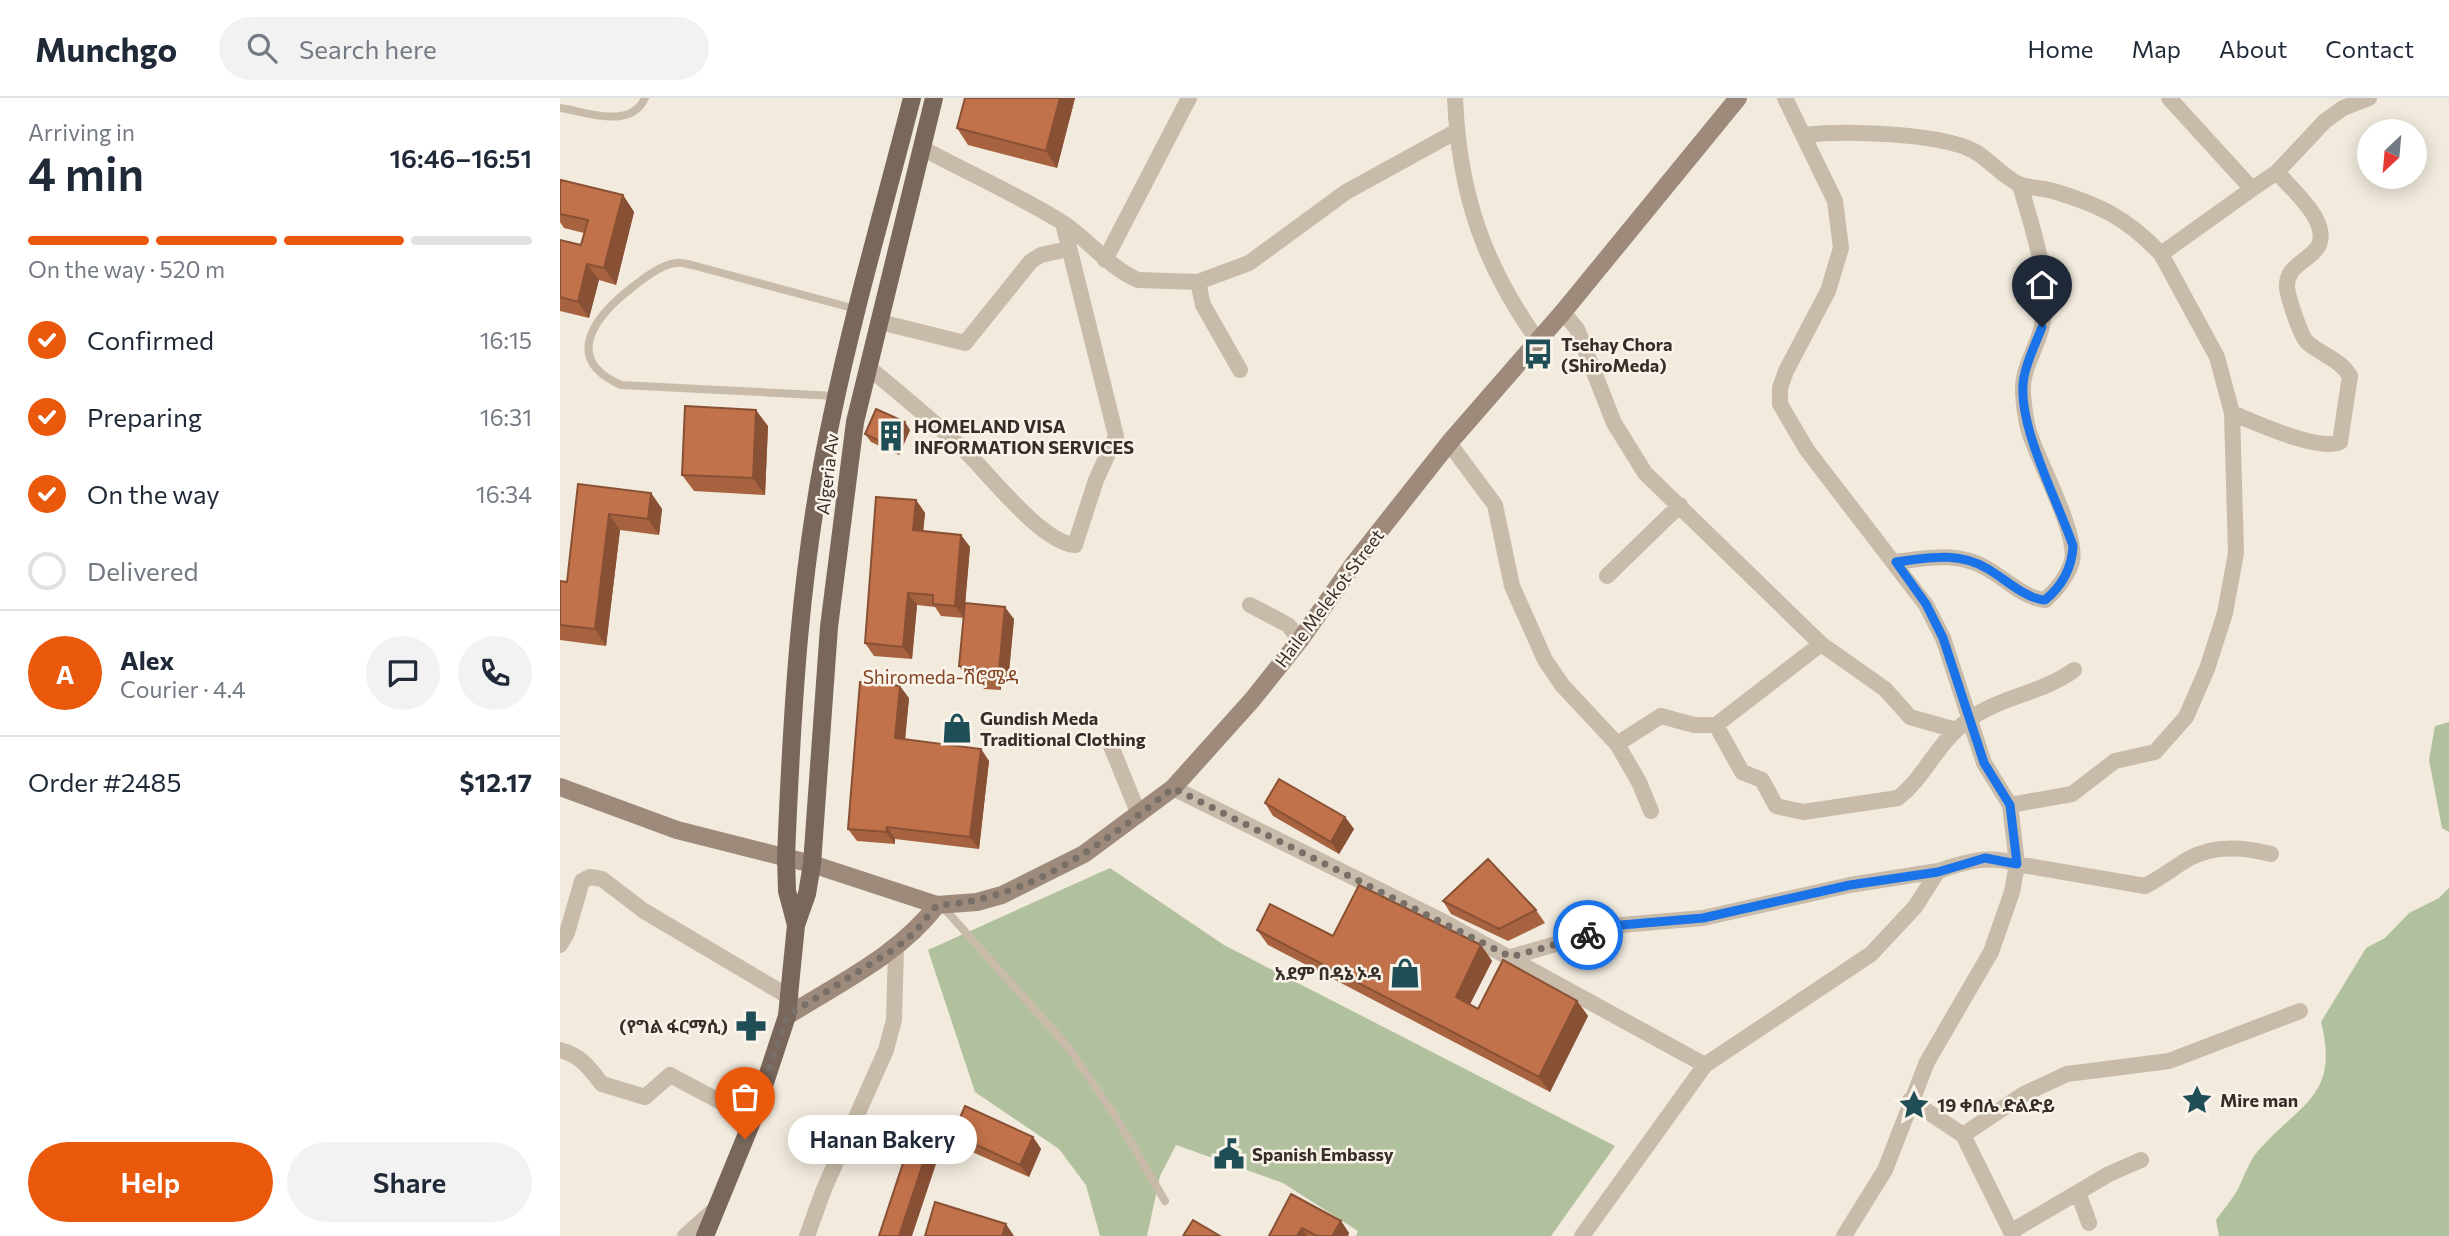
<!DOCTYPE html>
<html lang="en">
<head>
<meta charset="utf-8">
<style>
	body { margin:0; font-family:Commissioner,"Noto Sans Ethiopic",sans-serif; background:#f2f2f3; color:#1f2937; height:100vh; display:flex; flex-direction:column; font-size:26px; white-space:nowrap }
	* { box-sizing:border-box; margin:0 }
	p { font-size:23px; color:#747a83 }
	.icon { flex:none; width:38px; height:38px; fill:none; stroke:currentColor; stroke-width:2; stroke-linecap:round; stroke-linejoin:round }
	.map { position:relative; flex:1; overflow:hidden }
	.panel { display:flex; flex-direction:column; background:#fff; width:560px }
	.panel>* { flex:none }
	.needle { width:46px; rotate:206deg }
	.fabs { position:absolute; left:1797px; top:21px; display:grid; gap:14px }
	.fabs a { display:grid; place-items:center; width:70px; height:70px; border-radius:50%; background:#fff; box-shadow:0 4px 18px #0003; font-size:35px }
	.pin { position:absolute; display:grid; place-items:center; width:60px; height:60px; color:#fff; margin:-72px -30px; border-radius:50% 50% 50% 0; rotate:-45deg; box-shadow:0 0 7px #0007 }
	.pin .icon { rotate:45deg }
	.courier { position:absolute; display:grid; place-items:center; width:70px; height:70px; margin:-35px; border:5px solid #1a73e8; border-radius:50%; background:#fff; color:#222; box-shadow:0 2px 9px #0007 }
	.bubble { position:absolute; height:49px; border-radius:24px; background:#fff; box-shadow:0 4px 18px #0003; font-size:23px; font-weight:600; line-height:49px; text-align:center }
	.overview em { font-style:normal; font-weight:600 }
	.overview div { display:flex; flex-direction:column-reverse }
	.overview { display:flex; align-items:center; justify-content:space-between; height:119px; padding:0 28px }
	h1 { font-size:46px; font-weight:600; line-height:52px }
	.bar { display:grid; grid-template-columns:repeat(4,1fr); gap:10px 7px; align-content:center; height:84px; padding:0 28px }
	.bar i { height:9px; border-radius:5px; background:#e0e1e3 }
	.bar .current { background:#ea580c }
	.bar p { grid-column:span 4 }
	.line { display:flex; align-items:center; gap:18px; padding:0 28px; border-top:2px solid #e0e1e3 }
	.line div { flex:1 }
	.round { display:grid; place-items:center; flex:none; width:74px; height:74px; border-radius:37px; background:#f2f2f3 }
	ol { padding:0 28px; list-style:none }
	li { display:flex; align-items:center; gap:21px; height:77px }
	li p { margin-inline-start:auto }
	li .icon { padding:7px; border-radius:50%; background:#ea580c; color:#fff; stroke-width:4 }
	li:last-child { color:#747a83 }
	li i { width:38px; height:38px; border:4px solid #e0e1e3; border-radius:50% }
	.primary-button { display:flex; gap:14px; margin-top:auto; padding:14px 28px }
	.primary-button a { flex:1; height:80px; border-radius:42px; background:#ea580c; color:#fff; font-size:28px; font-weight:600; line-height:80px; text-align:center }
	.primary-button a+a { background:#f2f2f3; color:#1f2937 }
	header { display:flex; align-items:center; gap:42px; box-sizing:border-box; height:98px; padding:0 35px; background:#fff; border-bottom:2px solid #e0e1e3 }
	header strong { font-size:33px }
	nav { display:flex; gap:38px; margin-inline-start:auto; font-size:24px }
	.search { width:490px; height:63px; background:#f2f2f3; display:flex; align-items:center; gap:18px; box-sizing:border-box; padding:0 24px; border-radius:38px; color:#747a83; font-size:26px }
	main { display:flex; flex:1; min-height:0 }
	.map>svg:first-child { display:block }
</style>
</head>
<body>
<header>
<strong>Munchgo</strong>
<div class="search"><svg class="icon" aria-label="search" viewBox="0 0 24 24"><circle cx="10" cy="10" r="6"/><path d="M15 15l6 6"/></svg>Search here</div>
<nav><a>Home</a><a>Map</a><a>About</a><a>Contact</a></nav>
</header>
<main>
<section class="panel">
<div class="overview"><div><h1>4 min</h1><p>Arriving in</p></div><em>16:46–16:51</em></div>
<div class="bar"><i class="current"></i><i class="current"></i><i class="current"></i><i></i><p>On the way · 520 m</p></div>
<ol>
<li><svg class="icon" aria-label="check" viewBox="0 0 24 24"><path d="M5 12l5 5 9-10"/></svg>Confirmed<p>16:15</p></li>
<li><svg class="icon" aria-label="check" viewBox="0 0 24 24"><path d="M5 12l5 5 9-10"/></svg>Preparing<p>16:31</p></li>
<li><svg class="icon" aria-label="check" viewBox="0 0 24 24"><path d="M5 12l5 5 9-10"/></svg>On the way<p>16:34</p></li>
<li><i></i>Delivered</li>
</ol>
<div class="line" style="height:126px"><b class="round" style="background:#ea580c;color:#fff">A</b><div><b>Alex</b><p>Courier · 4.4</p></div><a class="round"><svg class="icon" aria-label="chat" viewBox="0 0 24 24"><path d="M4 5h16v11H9l-5 4z"/></svg></a><a class="round"><svg class="icon" aria-label="phone" viewBox="0 0 24 24"><path d="M5 4h4l2 5-3 2q2 4 5 5l2-3 5 2v4C11 20 4 13 5 4z"/></svg></a></div>
<div class="line" style="height:91px"><div>Order #2485</div><b>$12.17</b></div>
<div class="primary-button"><a>Help</a><a>Share</a></div>
</section>
<div class="map">
<svg width="1889" height="1138" viewBox="0 0 1889 1138">
	<rect width="100%" height="100%" fill="#f1eadd"/>
	<!-- green -->
	<path fill="#b1c09d" d="M1889,624v110l-7,-4 -13,-68 6,-34z
		M550,770l114,77 391,201 -64,90h-195l2,-5 -75,-48 -107,-38 -16,31 -13,60h-47l-14,-51 -27,-36 -84,-57 -47,-142z
		M1889,790v348h-230l-3,-16c7,-10 16,-20 22,-31 6,-12 11,-28 20,-38 42,-48 82,-55 63,-129l45,-74 19,-10 24,-25 30,-15z"/>
	<g fill="none" stroke-linecap="round" stroke-linejoin="round">
		<!-- lane -->
		<path stroke="#c9bba9" stroke-width="8" d="M0,10c28,4 70,22 85,-10
			M276,298l-215,-11c-61,-27 -24,-71 13,-99 10,-8 29,-22 42,-23 5,-1 11,1 16,2l164,44
			M383,809l126,141 48,71 48,82"/>
		<!-- street -->
		<path stroke="#c9bba9" stroke-width="16" d="M895,0c4,95 28,166 83,243
			M1225,0l50,103 6,47 -13,43 -42,80 -6,17v16l27,46 119,155 17,33 41,125 26,42 7,59 -5,28 -21,60 -64,110 -42,108 -41,66
			M1609,0l83,91 25,-17 48,-51 18,-13 26,-10
			M1245,37c38,-5 135,-2 169,16 16,9 30,27 47,34 10,3 22,3 32,6 47,14 74,27 108,63l91,-65
			M362,50c46,25 94,46 138,73 28,17 46,45 78,59l60,2 51,-19 97,-71 111,-61
			M545,162l84,-162
			M638,184l5,23 37,65
			M1003,214l14,17 37,94 31,50 176,171 -105,81 26,47 20,8 14,26 27,6 95,-14c27,-21 38,-54 69,-77 33,-25 74,-27 107,-51
			M320,224l85,21 66,-82 10,-6 27,-6
			M309,270c33,27 66,54 97,84 25,24 75,90 109,93l21,-65 20,-44 -53,-213
			M1672,315c23,9 86,39 108,29l10,-66c-9,-16 -28,-21 -42,-33 -7,-5 -20,-46 -21,-55 -3,-33 51,-27 28,-71 -9,-16 -26,-31 -38,-45
			M889,345l46,62 17,81 33,74 17,25 55,59 44,-28 33,9h22
			M1336,464c32,-4 62,-11 92,7 17,10 38,30 57,31 12,-10 23,-25 27,-39 6,-26 -31,-95 -40,-121 -6,-14 -8,-33 -9,-47 -2,-24 14,-44 19,-67 10,-45 -10,-98 -22,-141
			M1047,478l73,-71
			M690,507l38,20 12,15
			M1261,546l64,45 25,28 46,13
			M1057,646l22,38 12,29
			M551,648l28,69
			M613,690l269,133 263,144
			M1450,707l62,-11 43,-33 40,-9 31,-35 21,-48 18,-56 11,-60 -4,-140 -15,-56 -56,-103
			M0,847l7,-12 15,-52 8,-4 12,2 42,32 147,87
			M951,859l110,-32 82,-7 147,-33 88,-14
			M0,952c22,6 29,18 42,34l43,13 25,-22 83,44
			M1350,1002l53,35 50,101
			M1403,1037l61,-41 43,-20 102,-13 131,-50
			M1518,1094l11,31
			M1452,1133l97,-57 32,-14
			M125,1138l28,-25
			M247,1138l17,-47 62,-139 8,-30 2,-72
			M1022,1138l123,-171 166,-111 44,-47 23,-36c28,-9 50,-17 79,-7l128,22c16,-8 28,-18 43,-27 26,-15 56,-12 83,-5"/>
		<!-- secondary -->
		<path stroke="#9d8a7a" stroke-width="18" d="M0,689l117,43 135,34 125,41 40,-3 25,-7 82,-41 89,-66 79,-88 48,-60 55,-78 94,-119 114,-131 175,-214
			M227,918c52,-33 112,-61 150,-111"/>
		<!-- primary -->
		<path stroke="#78675a" stroke-width="18" d="M236,827l-9,-34 -1,-34c6,-147 14,-296 46,-441 22,-107 53,-212 80,-318
			M145,1138l48,-117 34,-103 9,-91 11,-31 5,-30 17,-237 26,-205 79,-324"/>
	</g>
	<!-- wall -->
	<path fill="#a76240" d="M405,0h110l-18,70 -89,-23 -11,-17z
		M0,86l63,11 11,17 -18,73 -17,-5 -10,38 -29,-7v-71l21,5 3,-12 -20,-5 -4,-6z
		M208,328l-3,69 -71,-4 -12,-16z
		M350,332l-11,25 -28,-13 -6,-8z
		M18,386l73,9 11,16 -3,26 -39,-5 -14,116 -46,-6v-59l7,1z
		M356,402l9,13 -2,18 38,4 9,12 -5,56 49,16 -6,63h-7v8l-17,-1 -6,-10 -10,-1 -9,-12 5,-48 -23,-2 -6,-9 -18,-2 -5,54 -38,-3 -9,-13z
		M349,600l-4,41 76,10 8,12 -10,88 -84,-10v5l-38,-3 -9,-12z
		M705,705l80,14 9,12 -15,25 -66,-38z
		M883,803l93,9 9,13 -37,18 -57,-27z
		M697,832l76,6 148,9 11,16 -22,43 8,5 99,-8 11,15 -38,76 -282,-147z
		M393,1036l80,3 8,12 -12,28 -68,-30z
		M731,1096l50,27 8,12 -1,3h-79z"/>
	<!-- shaded-wall -->
	<path fill="#885034" d="M500,0h15l-18,70 -11,-17z
		M63,97l11,17 -18,73 -12,-17z
		M27,166l12,16 -10,38 -11,-16z
		M196,312l12,16 -3,69 -12,-17z
		M345,324l5,8 -11,25 -6,-8z
		M91,395l11,16 -3,26 -11,-16z
		M356,402l9,13 -3,30 -9,-13z
		M49,416l11,16 -14,116 -11,-17z
		M401,437l9,12 -6,71 -9,-12z
		M348,495l9,12 -5,54 -9,-12z
		M445,509l9,12 -6,63 -9,-12z
		M433,571l8,13v8l-9,-12z
		M340,588l9,12 -5,53 -9,-13z
		M421,651l8,12 -10,88 -9,-12z
		M785,719l9,12 -15,25 -8,-12z
		M327,729l8,12v5l-9,-12z
		M921,847l11,16 -26,51 -10,-15z
		M1017,903l11,15 -38,76 -11,-15z
		M473,1039l8,12 -12,28 -9,-12z
		M368,1050l9,13 -25,75h-13z
		M781,1123l8,12 -1,3h-16z
		M446,1126l8,12h-12z
		M742,1130l5,8h-10z"/>
	<!-- building -->
	<path fill="#c2724a" stroke="#885034" stroke-width="2" d="M405,0h95l-14,53 -89,-23z
		M1,82l62,15 -19,73 -17,-4 -9,38 -18,-5v-57l21,5 7,-25 -28,-6v-30z
		M125,308l71,4 -3,68 -71,-3z
		M316,311l29,13 -12,25 -28,-13z
		M18,386l73,9 -3,26 -39,-5 -14,115 -35,-4v-44l7,1z
		M316,399l40,3 -3,30 48,5 -6,71 -22,-2v-9l-25,-2 -5,54 -38,-4z
		M405,505l40,4 -6,63 -6,-1 -1,9 -16,-2 1,-8 -18,-2z
		M300,584l40,4 -5,52 86,11 -11,88 -83,-10 -1,5 -38,-3z
		M719,681l66,38 -14,25 -66,-39z
		M928,761l48,51 -37,19 -56,-28z
		M799,787l122,60 -25,52 22,12 25,-49 74,41 -38,76 -282,-147 13,-26 63,32z
		M405,1008l68,31 -13,28 -67,-31z
		M350,1044l18,6 -29,88h-20z
		M731,1096l50,27 -9,15h-15l-15,-8 -5,8h-28z
		M375,1104l71,22 -4,12h-77z
		M633,1122l27,16h-37z"/>
	<g fill="none" stroke-linecap="round" stroke-linejoin="round">
		<!-- done -->
		<path stroke="#787068" stroke-width="7" stroke-dasharray="0 12.6" d="M185,1041l42,-123 109,-68 18,-15 23,-28c91,-4 167,-62 236,-117l338,169 77,-22"/>
		<!-- route -->
		<path stroke="#1a73e8" stroke-width="9" d="M1028,837l33,-10 82,-7 147,-33 88,-13 47,-14 32,6 -7,-59 -26,-42 -41,-125 -17,-34 -30,-42c32,-4 62,-11 92,7 17,10 38,30 57,31 17,-14 27,-33 28,-54 -15,-45 -58,-124 -49,-169 3,-17 12,-34 18,-50"/>
	</g>
	<!-- icons -->
	<defs>
		<g id="bus-bare" transform="scale(2.415)"><path d="M-5-6H5V4H4V6H2V4H-2V6H-4V4H-5ZM-3.5-4V0h7V-4ZM-3.5 1.2v1.5H-2V1.2ZM2 1.2v1.5H3.5V1.2Z" fill="#1f4e57" stroke="#f9f3e9" stroke-width="2.5" paint-order="stroke"/></g>
		<g id="building-bare" transform="scale(2.415)"><path d="M-4-6H4V6H1V3H-1V6H-4ZM-2.5-4.3h1.7v1.8h-1.7ZM.8-4.3h1.7v1.8H.8ZM-2.5-1h1.7V.8h-1.7ZM.8-1h1.7V.8H.8Z" fill="#1f4e57" stroke="#f9f3e9" stroke-width="2.5" paint-order="stroke"/></g>
		<g id="shop-bare" transform="scale(2.415)"><path d="M-5-2.5h2.3a2.7 3.5 0 0 1 5.4 0H5L5.5 6h-11ZM-1.5-2.5h3a1.5 2.3 0 0 0-3 0Z" fill="#1f4e57" stroke="#f9f3e9" stroke-width="2.5" paint-order="stroke"/></g>
		<g id="pharmacy-bare" transform="scale(2.415)"><path d="M-2-6h4v4h4v4h-4v4h-4v-4h-4v-4h4Z" fill="#1f4e57" stroke="#f9f3e9" stroke-width="2.5" paint-order="stroke"/></g>
		<g id="sight-bare" transform="scale(2.415)"><path d="M0-6L1.8-2.2L6-1.7L2.9 1.2L3.7 5.4L0 3.3L-3.7 5.4L-2.9 1.2L-6-1.7L-1.8-2.2Z" fill="#1f4e57" stroke="#f9f3e9" stroke-width="2.5" paint-order="stroke"/></g>
		<g id="civic-bare" transform="scale(2.415)"><path d="M-.6-6.5H3V-4.5H.6V-3L4-1V1h2V6H-6V1h2V-1L-.6-3ZM-1.2 2.5V6h2.4V2.5Z" fill="#1f4e57" stroke="#f9f3e9" stroke-width="2.5" paint-order="stroke"/></g>
	</defs>
	<g fill-rule="evenodd">
		<use href="#bus-bare" x="978" y="256"/>
		<use href="#building-bare" x="331" y="338"/>
		<use href="#shop-bare" x="397" y="630"/>
		<use href="#shop-bare" x="845" y="875"/>
		<use href="#pharmacy-bare" x="191" y="928"/>
		<use href="#sight-bare" x="1637" y="1002"/>
		<use href="#sight-bare" x="1354" y="1007"/>
		<use href="#civic-bare" x="669" y="1056"/>
	</g>
	<g text-anchor="middle" dominant-baseline="central" stroke-width="5" stroke-linejoin="round" paint-order="stroke">
		<!-- poi labels -->
		<g font-size="18" font-weight="bold" fill="#372e29" stroke="#f9f3e9" text-anchor="start">
			<text x="1001" y="246">Tsehay Chora<tspan x="1001" dy="21">(ShiroMeda)</tspan></text>
			<text x="354" y="328">HOMELAND VISA<tspan x="354" dy="21">INFORMATION SERVICES</tspan></text>
			<text x="420" y="620">Gundish Meda<tspan x="420" dy="21">Traditional Clothing</tspan></text>
			<text x="822" y="875" text-anchor="end">አደም በዳኔ ኦዳ</text>
			<text x="168" y="928" text-anchor="end">(የግል ፋርማሲ)</text>
			<text x="1660" y="1002">Mire man</text>
			<text x="1377" y="1007">19 ቀበሌ ድልድይ</text>
			<text x="692" y="1056">Spanish Embassy</text>
		</g>
		<!-- street labels -->
		<g font-size="18" fill="#372e29" stroke="#f9f3e9">
			<text transform="translate(267 376) rotate(-83)">Algeria Av</text>
			<text transform="translate(769 500) rotate(-53)">Haile Melekot Street</text>
		</g>
		<!-- neighbourhood labels -->
		<g font-size="19" fill="#834424" stroke="#f9f3e9">
			<text x="381" y="578">Shiromeda-ሽሮሜዳ</text>
		</g>
	</g>
</svg>
<div class="fabs">
<a><svg class="needle" viewBox="-14 -14 28 28"><path d="M0-13l5 13h-10z" fill="#e53935"/><path d="M0 13l5-13h-10z" fill="#747a83"/></svg></a>
</div>
<div class="pin" style="left:185px;top:1041px;background:#ea580c"><svg class="icon" aria-label="bag" viewBox="0 0 24 24"><path d="M5 8h14l-1 12H6zM9 8a3 3 0 0 1 6 0"/></svg></div>
<div class="pin" style="left:1482px;top:229px;background:#1f2937"><svg class="icon" aria-label="home" viewBox="0 0 24 24"><path d="M3 11l9-7 9 7M6 9v11h12V9"/></svg></div>
<div class="courier" style="left:1028px;top:837px"><svg class="icon" aria-label="bike" viewBox="0 0 24 24"><circle cx="6" cy="16" r="4"/><circle cx="18" cy="16" r="4"/><path d="M6 16l4-8h5l3 8M10 8l3 8H6M13 5h3"/></svg></div>
<div class="bubble" style="left:228px;top:1017px;width:189px">Hanan Bakery</div>
</div>
</main>
</body>
</html>
